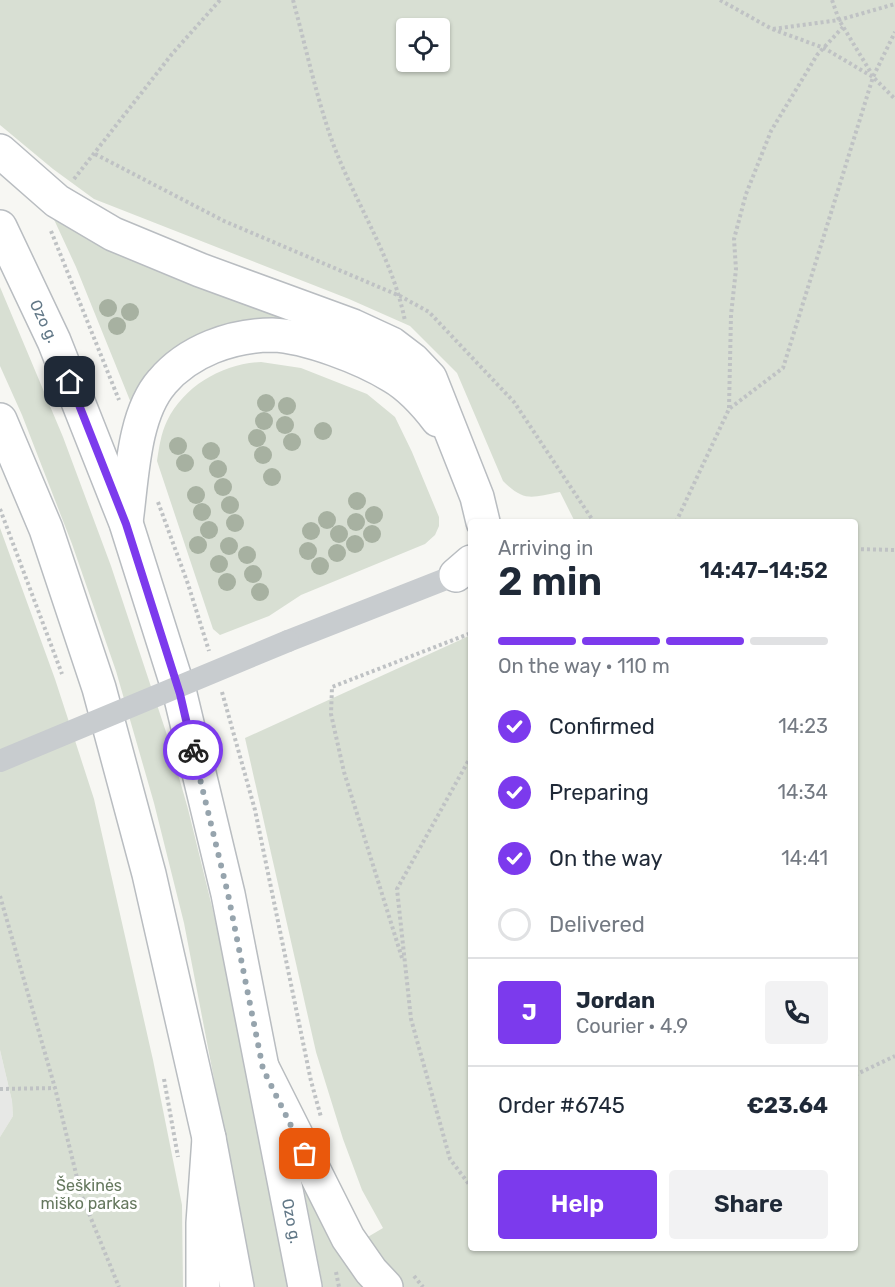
<!DOCTYPE html>
<html lang="en">
<head>
<meta charset="utf-8">
<style>
	body { margin:0; font-family:Rubik,sans-serif; background:#f2f2f3; color:#1f2937; height:100vh; display:flex; flex-direction:column; font-size:22px; white-space:nowrap }
	* { box-sizing:border-box; margin:0 }
	p { font-size:20px; color:#747a83 }
	.icon { flex:none; width:33px; height:33px; fill:none; stroke:currentColor; stroke-width:2; stroke-linecap:round; stroke-linejoin:round }
	.map { position:relative; flex:1; overflow:hidden }
	.panel { position:absolute; left:468px; top:519px; width:390px; height:732px; display:flex; flex-direction:column; background:#fff; border-radius:6px; box-shadow:0 2px 4px #0004 }
	.panel>* { flex:none }
	.fabs { position:absolute; left:396px; top:18px; display:grid; gap:12px }
	.fabs a { display:grid; place-items:center; width:54px; height:54px; border-radius:6px; background:#fff; box-shadow:0 2px 4px #0004; font-size:30px }
	.pin { position:absolute; display:grid; place-items:center; width:51px; height:51px; color:#fff; margin:-26px; border-radius:12px; box-shadow:0 3px 9px #0006 }
	.courier { position:absolute; display:grid; place-items:center; width:60px; height:60px; margin:-30px; border:4px solid #7c3aed; border-radius:50%; background:#fff; color:#222; box-shadow:0 2px 8px #0007 }
	.summary em { font-style:normal; font-weight:600 }
	.summary div { display:flex; flex-direction:column-reverse }
	.summary { display:flex; align-items:center; justify-content:space-between; height:102px; padding:0 30px }
	h1 { font-size:39px; font-weight:600; line-height:45px }
	.bar { display:grid; grid-template-columns:repeat(4,1fr); gap:9px 6px; align-content:center; height:72px; padding:0 30px }
	.bar i { height:8px; border-radius:4px; background:#e0e1e3 }
	.bar .active { background:#7c3aed }
	.bar p { grid-column:span 4 }
	.line { display:flex; align-items:center; gap:15px; padding:0 30px; border-top:2px solid #e0e1e3 }
	.line div { flex:1 }
	.round { display:grid; place-items:center; flex:none; width:63px; height:63px; border-radius:6px; background:#f2f2f3 }
	ol { padding:0 30px; list-style:none }
	li { display:flex; align-items:center; gap:18px; height:66px }
	li p { margin-inline-start:auto }
	li .icon { padding:6px; border-radius:50%; background:#7c3aed; color:#fff; stroke-width:4 }
	li:last-child { color:#747a83 }
	li i { width:33px; height:33px; border:3px solid #e0e1e3; border-radius:50% }
	.button { display:flex; gap:12px; margin-top:auto; padding:12px 30px }
	.button a { flex:1; height:69px; border-radius:6px; background:#7c3aed; color:#fff; font-size:24px; font-weight:600; line-height:69px; text-align:center }
	.button a+a { background:#f2f2f3; color:#1f2937 }
	.map>svg:first-child { display:block }
</style>
</head>
<body>
<div class="map">
<svg width="895" height="1287" viewBox="0 0 895 1287">
	<rect width="100%" height="100%" fill="#f7f7f3"/>
	<!-- built -->
	<path fill="#e7e8e6" d="M0,1050l12,51 1,15 -13,21z"/>
	<!-- green -->
	<path fill="#d8dfd3" fill-rule="evenodd" d="M0,0h895v1287h-495l-39,-46 22,-13 -21,-38 -19,-51 -27,-87 -71,-314 226,-103v613h384v-726h-280l-15,-30c-28,5 -35,11 -57,-11l-46,-108 -47,-47 -61,-27 -255,-100 -41,-30 -53,-44zM406,28h34v34h-34z
		M51,213l248,110 -168,80 -55,-136z
		M0,287l63,150 48,129 56,169 21,74 29,118 25,110 49,250h-37l-70,-364 -30,-120 -38,-132 -44,-127 -50,-129 -22,-49z
		M261,362l40,6 66,26 28,23 17,35 27,65v9l-4,9 -10,9 -124,51 -32,21 -49,19 -7,-6 -56,-168c2,-13 4,-28 10,-40 18,-36 56,-57 94,-59z
		M0,528l55,151 39,120 59,261 29,145 1,82h-183v-150l13,-21 -1,-15 -12,-51z
		M303,1185l71,102h-51z"/>
	<g fill="none" stroke-linecap="round" stroke-linejoin="round">
		<!-- primary casing -->
		<g stroke="#b9bdc1" stroke-width="36">
			<g id="primary">
				<path d="M0,151l57,50 56,33 87,36 153,56 39,18 21,16 17,18 47,119 6,25"/>
				<path id="s1" d="M0,227l54,114 72,182 54,171 48,200 77,393"/>
				<path d="M0,420l46,109 53,159 50,186 60,264 28,149"/>
				<path d="M126,522c6,-43 7,-107 36,-140 26,-31 70,-47 110,-47 34,1 91,23 120,41 19,11 33,27 46,44"/>
				<path d="M456,575l15,-13"/>
			</g>
		</g>
		<!-- highway casing -->
		<g stroke="#b8bcbf" stroke-width="36">
			<path id="highway" d="M263,1069l85,169 23,33 15,16
				M203,1287v-64l6,-85"/>
		</g>
		<!-- path -->
		<path stroke="#bfc2c4" stroke-width="4" stroke-dasharray="3 3" stroke-linecap="butt" d="M293,0c12,44 23,95 38,138 22,62 61,117 74,183
			M720,0l52,29 52,19 49,29 22,22
			M832,0l7,20 34,56
			M773,29l66,-9 56,-16
			M95,154l129,67 176,75 29,16 85,90 80,120
			M74,179l98,-125 48,-54
			M51,231l68,169
			M729,408l2,-93 5,-46 -2,-30 12,-45 25,-63 46,-76 26,-28
			M158,502l30,82 21,67
			M0,509l62,165
			M676,522l53,-113 54,-41 90,-291 22,-45
			M855,549l40,1
			M222,692l33,118 56,271 10,36
			M471,756l-74,133 14,130 39,140 21,28
			M0,896l55,192 26,106 38,93
			M402,958l-58,-186 -13,-58 1,-27 139,-54
			M855,1075l40,-19
			M164,1079l14,78
			M0,1089l55,-1
			M336,1272l3,15
			M414,1276l9,11"/>
		<!-- street -->
		<path stroke="#c8cccf" stroke-width="22" d="M288,641l168,-66"/>
		<!-- primary -->
		<use href="#primary" stroke="#fff" stroke-width="33"/>
		<!-- highway -->
		<use href="#highway" stroke="#fff" stroke-width="33"/>
		<!-- street-bridge -->
		<path stroke="#c8cccf" stroke-width="22" d="M0,761l288,-120"/>
	</g>
	<!-- trees -->
	<g fill="#a7b1a1">
		<circle cx="108" cy="308" r="9"/>
		<circle cx="130" cy="312" r="9"/>
		<circle cx="117" cy="326" r="9"/>
		<circle cx="266" cy="403" r="9"/>
		<circle cx="287" cy="406" r="9"/>
		<circle cx="264" cy="421" r="9"/>
		<circle cx="285" cy="425" r="9"/>
		<circle cx="323" cy="431" r="9"/>
		<circle cx="257" cy="438" r="9"/>
		<circle cx="292" cy="442" r="9"/>
		<circle cx="178" cy="446" r="9"/>
		<circle cx="211" cy="451" r="9"/>
		<circle cx="263" cy="455" r="9"/>
		<circle cx="185" cy="463" r="9"/>
		<circle cx="218" cy="469" r="9"/>
		<circle cx="272" cy="477" r="9"/>
		<circle cx="223" cy="487" r="9"/>
		<circle cx="196" cy="495" r="9"/>
		<circle cx="357" cy="501" r="9"/>
		<circle cx="230" cy="505" r="9"/>
		<circle cx="202" cy="512" r="9"/>
		<circle cx="374" cy="515" r="9"/>
		<circle cx="327" cy="520" r="9"/>
		<circle cx="356" cy="522" r="9"/>
		<circle cx="235" cy="523" r="9"/>
		<circle cx="209" cy="530" r="9"/>
		<circle cx="311" cy="531" r="9"/>
		<circle cx="339" cy="534" r="9"/>
		<circle cx="372" cy="534" r="9"/>
		<circle cx="355" cy="544" r="9"/>
		<circle cx="198" cy="545" r="9"/>
		<circle cx="229" cy="546" r="9"/>
		<circle cx="308" cy="551" r="9"/>
		<circle cx="337" cy="553" r="9"/>
		<circle cx="247" cy="555" r="9"/>
		<circle cx="219" cy="564" r="9"/>
		<circle cx="320" cy="566" r="9"/>
		<circle cx="253" cy="574" r="9"/>
		<circle cx="227" cy="582" r="9"/>
		<circle cx="260" cy="592" r="9"/>
	</g>
	<g fill="none" stroke-linecap="round" stroke-linejoin="round">
		<!-- done -->
		<path stroke="#96a4ad" stroke-width="6" stroke-dasharray="0 10.8" d="M193,750l35,144 35,175 42,85"/>
		<!-- route -->
		<path stroke="#7c3aed" stroke-width="8" d="M70,382l56,142 54,170 13,56"/>
	</g>
	<g text-anchor="middle" dominant-baseline="central" stroke-width="6" stroke-linejoin="round" paint-order="stroke">
		<!-- street labels -->
		<g font-size="16" fill="#627887" stroke="#fff">
			<text stroke="none"><textPath href="#s1" startOffset="104">Ozo g.</textPath></text>
			<text stroke="none"><textPath href="#s1" startOffset="1040">Ozo g.</textPath></text>
		</g>
		<!-- park labels -->
		<g font-size="16" fill="#65785e" stroke="#fff">
			<text x="89" y="1185">Šeškinės<tspan x="89" dy="18">miško parkas</tspan></text>
		</g>
	</g>
</svg>
<div class="fabs">
<a><svg class="icon" aria-label="locate" viewBox="0 0 24 24"><circle cx="12" cy="12" r="6"/><path d="M12 2v4M12 18v4M2 12h4M18 12h4"/></svg></a>
</div>
<div class="pin" style="left:305px;top:1154px;background:#ea580c"><svg class="icon" aria-label="bag" viewBox="0 0 24 24"><path d="M5 8h14l-1 12H6zM9 8a3 3 0 0 1 6 0"/></svg></div>
<div class="pin" style="left:70px;top:382px;background:#1f2937"><svg class="icon" aria-label="home" viewBox="0 0 24 24"><path d="M3 11l9-7 9 7M6 9v11h12V9"/></svg></div>
<div class="courier" style="left:193px;top:750px"><svg class="icon" aria-label="bike" viewBox="0 0 24 24"><circle cx="6" cy="16" r="4"/><circle cx="18" cy="16" r="4"/><path d="M6 16l4-8h5l3 8M10 8l3 8H6M13 5h3"/></svg></div>
<section class="panel">
<div class="summary"><div><h1>2 min</h1><p>Arriving in</p></div><em>14:47–14:52</em></div>
<div class="bar"><i class="active"></i><i class="active"></i><i class="active"></i><i></i><p>On the way · 110 m</p></div>
<ol>
<li><svg class="icon" aria-label="check" viewBox="0 0 24 24"><path d="M5 12l5 5 9-10"/></svg>Confirmed<p>14:23</p></li>
<li><svg class="icon" aria-label="check" viewBox="0 0 24 24"><path d="M5 12l5 5 9-10"/></svg>Preparing<p>14:34</p></li>
<li><svg class="icon" aria-label="check" viewBox="0 0 24 24"><path d="M5 12l5 5 9-10"/></svg>On the way<p>14:41</p></li>
<li><i></i>Delivered</li>
</ol>
<div class="line" style="height:108px"><b class="round" style="background:#7c3aed;color:#fff">J</b><div><b>Jordan</b><p>Courier · 4.9</p></div><a class="round"><svg class="icon" aria-label="phone" viewBox="0 0 24 24"><path d="M5 4h4l2 5-3 2q2 4 5 5l2-3 5 2v4C11 20 4 13 5 4z"/></svg></a></div>
<div class="line" style="height:78px"><div>Order #6745</div><b>€23.64</b></div>
<div class="button"><a>Help</a><a>Share</a></div>
</section>
</div>
</body>
</html>
